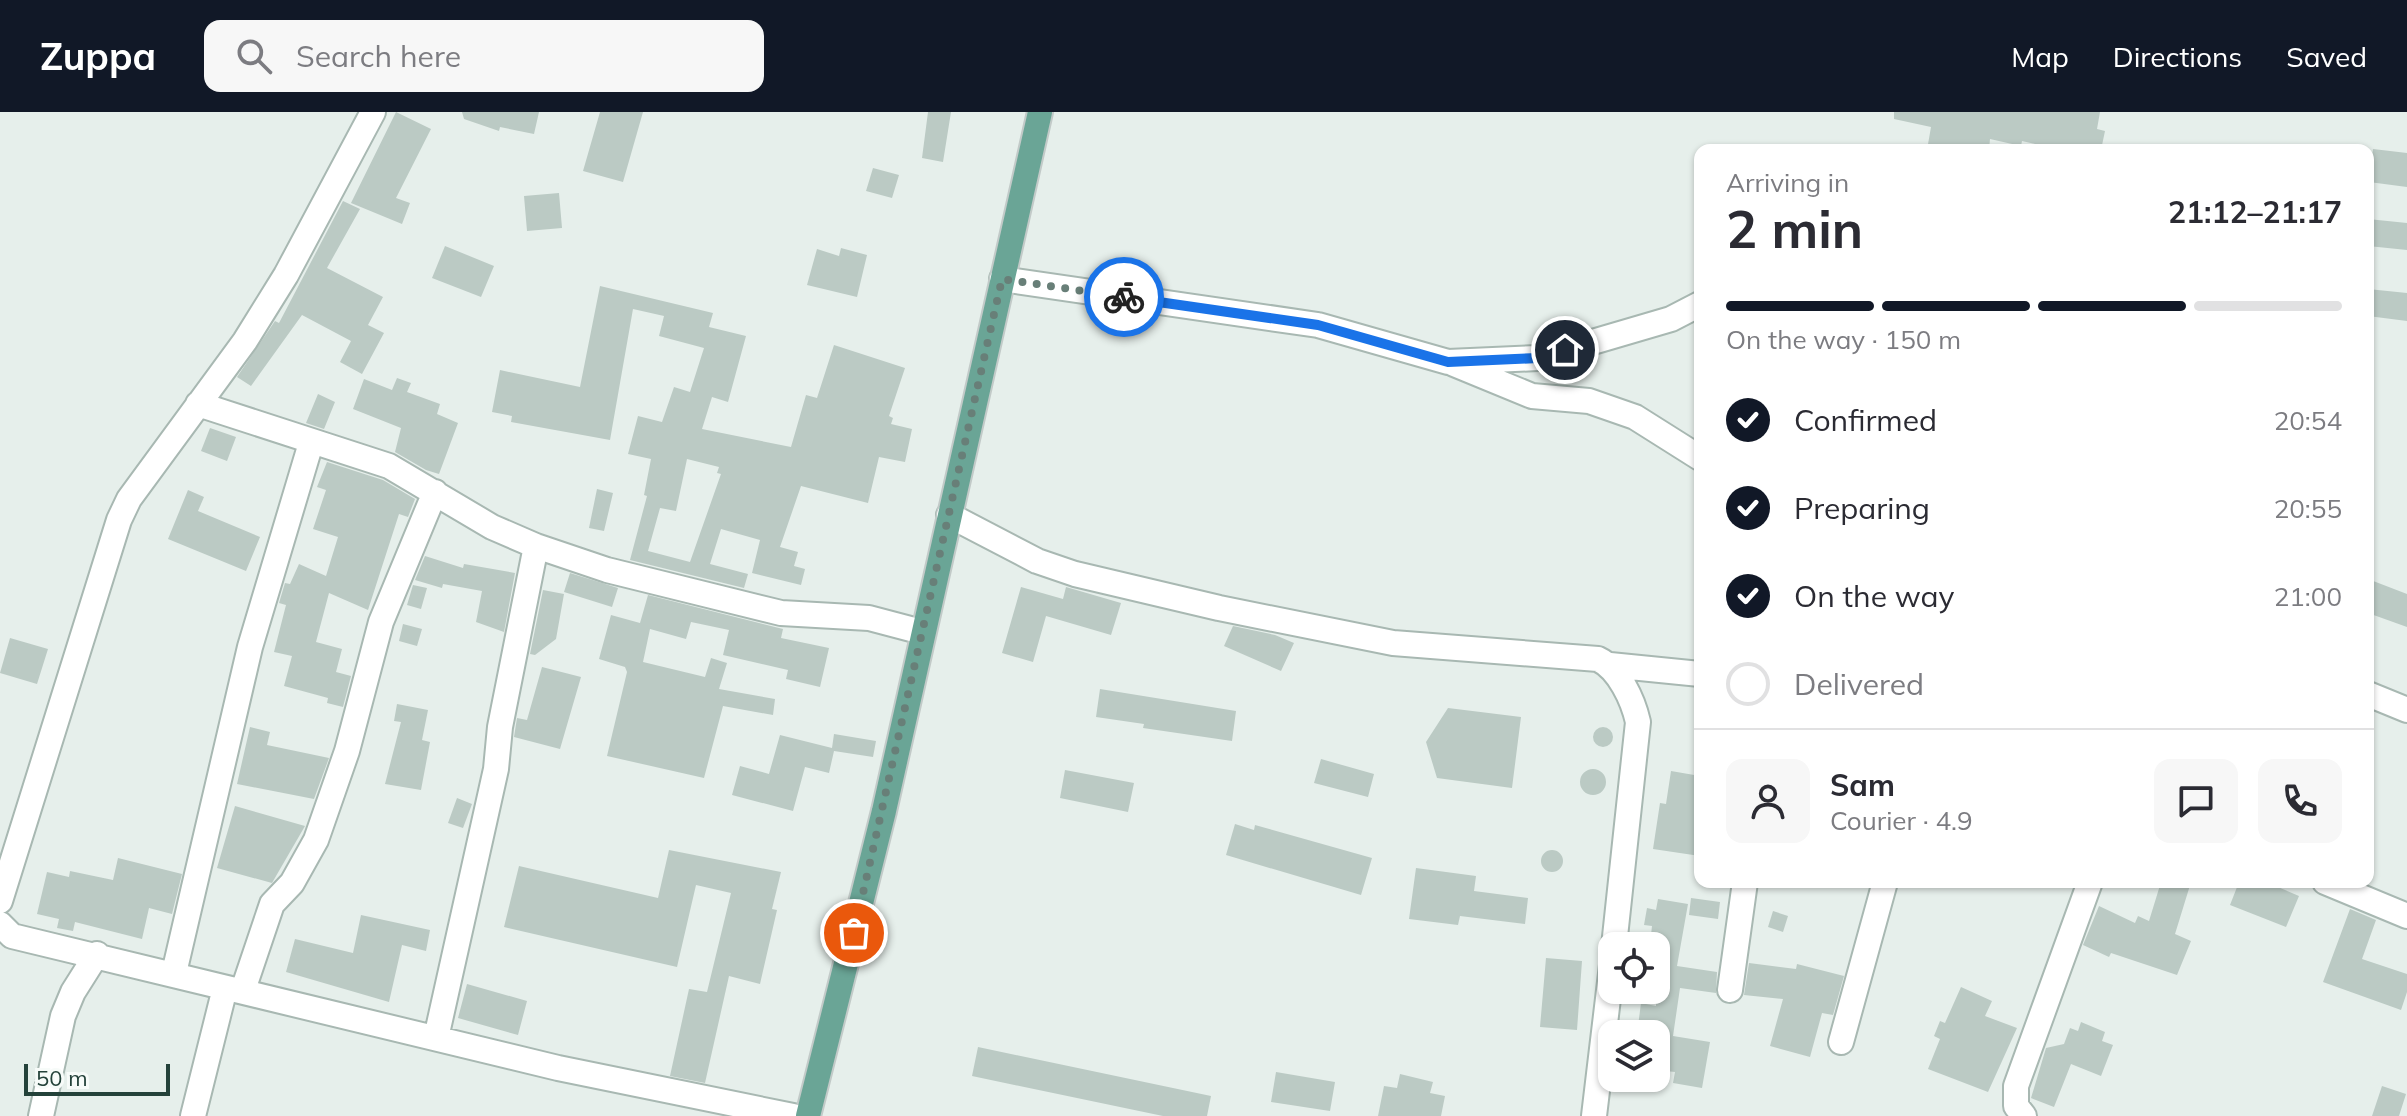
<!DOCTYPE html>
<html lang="en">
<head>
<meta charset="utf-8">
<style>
	body { margin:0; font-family:Mulish,sans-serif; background:#f7f7f7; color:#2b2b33; height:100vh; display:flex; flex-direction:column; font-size:30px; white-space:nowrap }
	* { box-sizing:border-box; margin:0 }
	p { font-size:26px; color:#7c7c81 }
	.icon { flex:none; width:44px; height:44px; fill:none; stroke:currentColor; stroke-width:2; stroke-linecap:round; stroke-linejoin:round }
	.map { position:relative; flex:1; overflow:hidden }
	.drawer { position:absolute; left:1694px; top:32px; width:680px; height:744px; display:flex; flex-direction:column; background:#fff; border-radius:16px; box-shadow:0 2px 6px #0004 }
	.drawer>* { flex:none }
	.tools { position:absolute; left:1598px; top:820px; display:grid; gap:16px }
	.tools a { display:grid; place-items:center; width:72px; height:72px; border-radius:16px; background:#fff; box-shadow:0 2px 6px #0004; font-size:40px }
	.scale { position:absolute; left:24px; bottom:20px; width:146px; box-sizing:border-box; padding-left:8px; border:4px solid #24423a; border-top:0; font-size:22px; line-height:28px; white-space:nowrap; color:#24423a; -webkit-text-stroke:6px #f7fbf9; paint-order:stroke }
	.pin { position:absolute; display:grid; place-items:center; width:68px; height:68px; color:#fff; margin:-34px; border:4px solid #fff; border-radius:50%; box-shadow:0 2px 8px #0007 }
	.courier { position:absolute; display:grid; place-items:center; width:80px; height:80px; margin:-40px; border:6px solid #1a73e8; border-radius:50%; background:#fff; color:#222; box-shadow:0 2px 10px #0007 }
	.summary em { font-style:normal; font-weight:700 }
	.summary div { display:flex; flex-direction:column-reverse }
	.summary { display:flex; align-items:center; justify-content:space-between; height:136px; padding:0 32px }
	h1 { font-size:52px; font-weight:700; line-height:60px }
	.bar { display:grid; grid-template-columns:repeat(4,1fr); gap:12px 8px; align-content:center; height:96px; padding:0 32px }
	.bar i { height:10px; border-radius:6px; background:#e1e1e2 }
	.bar .current { background:#111827 }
	.bar p { grid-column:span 4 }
	.line { display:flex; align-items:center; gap:20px; padding:0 32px; border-top:2px solid #e1e1e2 }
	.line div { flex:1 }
	.round { display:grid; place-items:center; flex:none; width:84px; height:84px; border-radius:16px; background:#f7f7f7 }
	ol { padding:0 32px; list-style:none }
	li { display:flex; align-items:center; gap:24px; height:88px }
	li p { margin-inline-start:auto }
	li .icon { padding:8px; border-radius:50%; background:#111827; color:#fff; stroke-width:4 }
	li:last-child { color:#7c7c81 }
	li i { width:44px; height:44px; border:4px solid #e1e1e2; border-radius:50% }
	header { display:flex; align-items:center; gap:48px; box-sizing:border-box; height:112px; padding:0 40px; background:#111827; color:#fff }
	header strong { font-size:38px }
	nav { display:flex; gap:44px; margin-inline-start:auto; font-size:28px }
	.search { width:560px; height:72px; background:#f7f7f7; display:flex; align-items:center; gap:20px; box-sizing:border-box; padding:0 28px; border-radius:16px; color:#7c7c81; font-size:30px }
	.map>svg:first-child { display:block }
</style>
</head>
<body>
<header>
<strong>Zuppa</strong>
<div class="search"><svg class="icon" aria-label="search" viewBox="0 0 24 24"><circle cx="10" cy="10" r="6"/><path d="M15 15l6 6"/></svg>Search here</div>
<nav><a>Map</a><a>Directions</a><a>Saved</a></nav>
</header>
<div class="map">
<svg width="2407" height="1004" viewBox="0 0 2407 1004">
	<rect width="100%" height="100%" fill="#e6efeb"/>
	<!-- building -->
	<path fill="#bbcac4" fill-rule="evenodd" d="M396,0l35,17 -35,69 14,5 -8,21 -51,-21z
		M462,0h77l-5,22 -34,-7 -1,4 -35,-12z
		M600,0h43l-20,70 -40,-11z
		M928,0h23l-8,50 -21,-4z
		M1894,0h206l-3,17 8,2 -4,19h-41l-38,-9 -1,5 -31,-7 -1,11h-62l4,-23 -37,-8z
		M2373,37l34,4v34l-38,-5z
		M873,56l26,7 -7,23 -26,-7z
		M559,81l3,35 -35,3 -3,-35z
		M343,89l17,8 -33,59 56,29 -15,28 16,8 -22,41 -22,-12 11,-21 -49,-26 -51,71 -14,-9 38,-56 4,2z
		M2368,107l39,4v27l-39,-4z
		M445,134l49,20 -13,31 -49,-19z
		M841,136l26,7 -10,42 -50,-12 10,-36 22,7z
		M600,174l113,27 -4,14 37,9 -18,66 -16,-5 -10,32 89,18 15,-52 11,3 17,-53 71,23 -16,48 4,2 -2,6 21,5 -7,33 -26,-5 -11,46 -67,-17 -21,61 18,5 -4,14 11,3 -4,16 -49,-12 8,-33 -39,-11 -11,35 38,10 -4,14 -114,-28 17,-64 -3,-1 7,-36 -23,-5 10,-38 24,6 12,-35 16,5 14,-44 -45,-12 5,-20 -31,-7 -23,131 -99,-18 1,-6 -20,-4 8,-42 80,17zM687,347l32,8 -2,6 4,1 -31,88 -42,-11 12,-43 16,3z
		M2368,177l39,4v28l-39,-5z
		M397,266l14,5 -4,9 33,12 -3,10 21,9 -19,51 -13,-4 -31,-18 6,-24 -48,-19 11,-30 28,11z
		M318,282l17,8 -11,27 -18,-6z
		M210,316l26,9 -9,24 -26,-10z
		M327,350l56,18 32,19 -7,18 -9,-3 -31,96 -39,-17 -13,49 26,7 -6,23 15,4 -8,31 -16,-4 1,-5 -44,-12 8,-30 -18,-4 12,-47 -7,-2 6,-20 5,1 9,-20 27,12 12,-39 -25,-8 13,-39 -9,-3z
		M597,377l16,4 -9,38 -15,-3z
		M188,378l16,7 -6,14 62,26 -14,34 -78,-32z
		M425,444l38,12 1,-4 51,9 -11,59 -28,-10 6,-31 -39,-7 -1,4 -27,-8z
		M570,461l48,15 -6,19 -48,-15z
		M2368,467l39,15v33l-39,-14z
		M413,473l14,3 -6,21 -14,-4z
		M1021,475l42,12 3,-12 55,16 -10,32 -65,-19 -13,46 -31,-9z
		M543,478l21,4 -8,45 -21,16 -5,-1z
		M648,483l135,34 -2,9 48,10 -9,39 -34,-8 2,-9 -65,-15 6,-25 -38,-8 -5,17 -36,-10 -7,33 62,15 6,-19 16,5 -8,26 56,10 -2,16 -50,-9 -19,72 -97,-22 20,-84 -2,-5 -26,-8 12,-44 29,8z
		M403,512l19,5 -5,17 -18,-5z
		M1233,514l42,9 19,8 -13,28 -57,-25z
		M10,526l38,11 -11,35 -37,-11z
		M542,555l39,10 -21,72 -46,-12 3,-19 10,2z
		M1100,577l136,22 -4,30 -89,-13 1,-4 -48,-7z
		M397,592l31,6 -6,30 8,2 -9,48 -36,-6 16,-62 -7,-1z
		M1448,596l73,9 -9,71 -75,-10 -11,-36z
		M1593 625a10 10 0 1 1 20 0a10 10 0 1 1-20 0Z
		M250,615l20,5 -3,13 62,13 -15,41 -77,-15z
		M834,622l42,7 -3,16 -39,-6 -5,22 -24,-6 -12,44 -61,-16 8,-29 29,8 11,-39 52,13z
		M1321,647l53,15 -6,23 -54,-14z
		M1580 670a13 13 0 1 1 26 0a13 13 0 1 1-26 0Z
		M1065,658l69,13 -6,29 -68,-14z
		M1671,659l29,5v80l-47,-7 7,-46 6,1z
		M457,686l15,6 -9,24 -15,-5z
		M235,694l70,20 -33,57 -55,-15z
		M1235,712l19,6 1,-5 117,33 -11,37 -135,-40z
		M1541 749a11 11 0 1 1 22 0a11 11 0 1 1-22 0Z
		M669,738l112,22 -9,37 5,1 -17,74 -31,-8 -24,107 -35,-7 19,-87 18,3 24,-99 -35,-8 -19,82 -173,-40 15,-61 139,32z
		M118,746l64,16 -10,40 -23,-6 -7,31 -67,-17 -2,9 -16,-3 2,-9 -22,-5 10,-42 22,5 1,-6 43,9z
		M1416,756l60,8 -2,15 54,7 -3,26 -65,-8 -2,9 -49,-6z
		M2161,770h30l-16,52 16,7 -14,34 -66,-22 -2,4 -26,-12 16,-39 36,17 3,-7 11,5z
		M2239,770h27l33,14 -13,31 -56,-22z
		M1691,786l29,4 -2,17 -29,-4z
		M1658,787l30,5 -11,62 40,6 -1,21 -36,-5 -7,48 37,6 -8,46 -29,-5 2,-11 -19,-2v-36h-19l4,-31 15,3v-70l-5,-1 1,-9 -8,-1 3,-17 9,2z
		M2350,797l26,11 -14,39 45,15v18l-6,18 -78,-28z
		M1773,799l15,5 -5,16 -15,-5z
		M361,803l69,15 -4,21 -24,-6 -13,57 -103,-30 9,-33 58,14z
		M1546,846l36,3 -5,69 -37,-3z
		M1749,851l47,6 1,-5 47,12 -11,39 -11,-2 -12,44 -40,-11 13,-47 -39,-4z
		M467,872l60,17 -9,34 -60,-17z
		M1961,875l31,14 -7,15 32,12 -29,64 -60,-23 12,-30 -6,-3 6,-15 5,2z
		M2081,910l24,10 -3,9 11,4 -12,31 -30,-12 -17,43 -23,-9 15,-50 18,-4 6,-16 8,3z
		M978,935l233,49 -4,20h-44l-191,-40z
		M1276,960l59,10 -5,29 -59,-9z
		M1400,962l33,8 -3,11 15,3 -4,20h-63l6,-30 13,2z
		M2382,974l24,8 -7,22h-27z"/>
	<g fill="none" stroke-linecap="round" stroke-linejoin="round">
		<!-- minor casing -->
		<g stroke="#a8b8b2" stroke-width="28">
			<path id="minor" d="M1002,167l316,46 130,37 90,-4 133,-39 29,-15
				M1454,252l78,32 57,5 46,16 65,41
				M198,292l191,62 103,61 44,19 71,24 174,43 88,5 53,14
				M949,403l88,46 38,13 144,34 174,35 205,16c21,10 35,41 40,63l-24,224
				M1610,553l90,9
				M2368,582l39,16
				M2325,770l82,34
				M0,789l119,-381 10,-21 116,-158 41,-66 87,-163
				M0,812l12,12 546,132 235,48
				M174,861l76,-326 61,-204
				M243,878l29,-86 20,-21 24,-43 31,-89 34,-129 54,-130
				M1730,878l15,-108
				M436,926l60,-269 4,-42 36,-181
				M1841,930l44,-160
				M41,1004l22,-100 10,-24 24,-38
				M193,1004l32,-128
				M1594,1004l18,-151
				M2024,1004l-8,-10v-20l74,-204"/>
		</g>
		<!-- major casing -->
		<g stroke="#c2cac8" stroke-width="28">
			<path id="major" d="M808,1004l76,-305 156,-699"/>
		</g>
		<!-- minor -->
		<use href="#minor" stroke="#fff" stroke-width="24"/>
		<!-- major -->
		<use href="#major" stroke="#6aa596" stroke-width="24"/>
	</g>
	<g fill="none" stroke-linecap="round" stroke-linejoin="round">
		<!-- done -->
		<path stroke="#687f78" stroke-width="8" stroke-dasharray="0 14.4" d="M854,821l148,-654 122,18"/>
		<!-- route -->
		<path stroke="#1a73e8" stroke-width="10" d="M1124,185l194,28 130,37 90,-4 27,-8"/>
	</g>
</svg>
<div class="tools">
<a><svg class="icon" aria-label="locate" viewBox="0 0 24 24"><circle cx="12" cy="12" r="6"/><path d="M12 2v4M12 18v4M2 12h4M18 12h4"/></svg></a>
<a><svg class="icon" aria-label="layers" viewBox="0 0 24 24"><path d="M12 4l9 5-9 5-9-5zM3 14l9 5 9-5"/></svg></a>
</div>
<div class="scale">50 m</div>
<div class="pin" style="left:854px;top:821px;background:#ea580c"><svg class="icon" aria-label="bag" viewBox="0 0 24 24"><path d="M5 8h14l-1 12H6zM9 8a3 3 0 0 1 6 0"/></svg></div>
<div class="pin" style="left:1565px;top:238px;background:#1f2937"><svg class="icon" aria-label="home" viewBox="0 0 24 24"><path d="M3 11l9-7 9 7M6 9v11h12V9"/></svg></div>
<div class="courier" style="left:1124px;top:185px"><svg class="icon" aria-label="bike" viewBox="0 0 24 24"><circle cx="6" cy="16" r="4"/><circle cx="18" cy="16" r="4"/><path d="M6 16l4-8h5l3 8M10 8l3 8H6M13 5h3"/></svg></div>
<section class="drawer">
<div class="summary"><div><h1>2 min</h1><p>Arriving in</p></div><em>21:12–21:17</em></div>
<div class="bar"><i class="current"></i><i class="current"></i><i class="current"></i><i></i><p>On the way · 150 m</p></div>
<ol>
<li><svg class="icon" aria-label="check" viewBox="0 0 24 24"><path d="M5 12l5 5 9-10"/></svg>Confirmed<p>20:54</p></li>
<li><svg class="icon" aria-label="check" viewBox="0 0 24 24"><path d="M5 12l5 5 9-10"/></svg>Preparing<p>20:55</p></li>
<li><svg class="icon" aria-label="check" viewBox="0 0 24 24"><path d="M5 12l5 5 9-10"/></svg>On the way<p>21:00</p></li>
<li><i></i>Delivered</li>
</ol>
<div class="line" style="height:144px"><a class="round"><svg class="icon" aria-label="person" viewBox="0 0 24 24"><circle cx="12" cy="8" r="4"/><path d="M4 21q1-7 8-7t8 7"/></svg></a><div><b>Sam</b><p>Courier · 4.9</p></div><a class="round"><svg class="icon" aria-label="chat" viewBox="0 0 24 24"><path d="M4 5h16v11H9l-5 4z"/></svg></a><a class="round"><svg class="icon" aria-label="phone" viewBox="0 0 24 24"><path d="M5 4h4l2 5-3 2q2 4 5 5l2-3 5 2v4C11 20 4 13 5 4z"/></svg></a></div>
</section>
</div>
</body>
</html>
